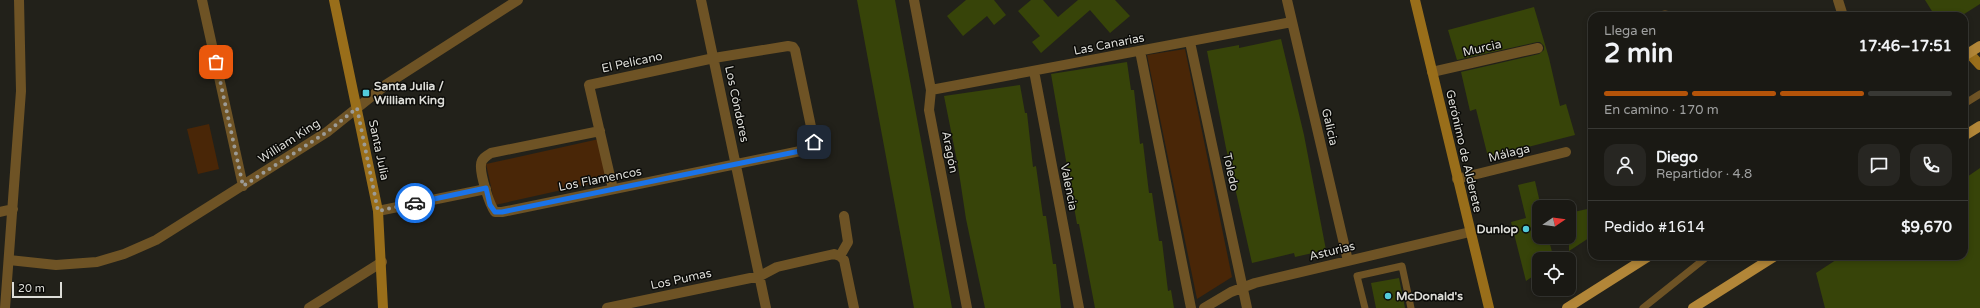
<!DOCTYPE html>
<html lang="es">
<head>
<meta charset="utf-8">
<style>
	body { margin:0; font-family:"Varela Round",sans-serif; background:#272622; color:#f1f3f6; height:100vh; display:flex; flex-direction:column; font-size:15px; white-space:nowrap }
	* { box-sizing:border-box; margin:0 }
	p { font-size:13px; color:#9fa0a0 }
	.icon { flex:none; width:22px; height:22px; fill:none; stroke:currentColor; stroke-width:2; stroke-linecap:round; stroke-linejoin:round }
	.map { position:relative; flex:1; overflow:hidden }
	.side { position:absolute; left:1588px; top:12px; width:380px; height:248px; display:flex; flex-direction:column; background:#1a1914; border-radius:12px; box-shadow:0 2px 6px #0003,0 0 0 1px #383834 }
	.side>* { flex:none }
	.needle { width:26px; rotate:77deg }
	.controls { position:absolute; left:1532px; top:200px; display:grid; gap:8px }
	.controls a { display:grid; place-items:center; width:44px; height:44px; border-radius:8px; background:#1a1914; box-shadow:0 2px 6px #0003,0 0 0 1px #383834; font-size:20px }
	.scale { position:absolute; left:12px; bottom:10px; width:50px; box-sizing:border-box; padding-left:4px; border:2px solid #ddddd8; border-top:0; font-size:11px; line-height:14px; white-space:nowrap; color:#ddddd8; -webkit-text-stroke:3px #0b0b08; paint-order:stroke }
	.pin { position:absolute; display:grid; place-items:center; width:34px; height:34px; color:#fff; margin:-17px; border-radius:8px; box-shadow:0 2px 6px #0006 }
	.courier { position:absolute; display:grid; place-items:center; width:40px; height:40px; margin:-20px; border:3px solid #1a73e8; border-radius:50%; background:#fff; color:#222; box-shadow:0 1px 5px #0007 }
	.overview em { font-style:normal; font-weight:700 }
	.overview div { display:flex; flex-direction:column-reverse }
	.overview { display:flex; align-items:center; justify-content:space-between; height:68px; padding:0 16px }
	h1 { font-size:26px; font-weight:700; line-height:30px }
	.bar { display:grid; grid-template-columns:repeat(4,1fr); gap:6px 4px; align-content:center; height:48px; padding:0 16px }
	.bar i { height:5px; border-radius:3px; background:#383834 }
	.bar .active { background:#b45309 }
	.bar p { grid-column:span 4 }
	.line { display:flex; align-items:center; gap:10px; padding:0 16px; border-top:1px solid #383834 }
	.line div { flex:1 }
	.round { display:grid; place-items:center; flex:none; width:42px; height:42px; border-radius:12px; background:#272622 }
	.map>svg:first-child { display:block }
</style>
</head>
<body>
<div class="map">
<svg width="1980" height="308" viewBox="0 0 1980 308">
	<rect width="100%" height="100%" fill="#22211a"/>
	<!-- green -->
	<path fill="#492607" d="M1185,49l47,228 -35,22 -50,-244z
		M209,124l10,45 -21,5 -11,-45z
		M599,139l8,41 -112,25 -9,-41z"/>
	<!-- building -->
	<path fill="#374409" d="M857,0h38l57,308h-38z
		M966,0h28l12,15 -12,10 -7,-9 -24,20 -16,-20z
		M1031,0h12l15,17 20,-17h37l15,16 -20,17 -20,-23 -49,43 -9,-11 8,-6 -22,-25z
		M1925,0h55v4l-19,12h-26z
		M1534,7l15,51 11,48 6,-2 9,31 -87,22 -12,-48 -6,2 -9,-39 78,-18 5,-4v-4l-4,-4h-3l-80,18 -9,-30z
		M1281,39l23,96 22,115 -31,7 -1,-4 -42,10 -26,-115 -19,-97 32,-6v3z
		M1127,62l4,28h3l6,54 3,-1 6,50h3l7,48h3l6,50 3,-1 3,18h-79l-16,-84h-2l-26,-150z
		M1020,85l5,28h2l6,54 3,-1 7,50h3l7,48h3l5,44h-76l-19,-89 -8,-53 -14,-70z
		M1980,168v140h-155l-9,-35 26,-17h122v-77z
		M1535,181l6,26h-2v30h9l6,22h-15v13l-13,9 -15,-59 15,-4 -8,-33z
		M1592,208v28l-23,15v-38z
		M1399,278l6,30h-29l-5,-25z"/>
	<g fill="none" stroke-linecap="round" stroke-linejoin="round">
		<!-- lane -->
		<path stroke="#6e5325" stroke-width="7" d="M1656,16l9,-2 10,2
			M1964,104l16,-10
			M1365,308l-8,-32 45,-10 9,42
			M1643,308l65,-52"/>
		<!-- street -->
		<path stroke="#6e5325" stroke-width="10" d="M202,0l41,186
			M701,0l65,308
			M914,0l17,90 -2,20 38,198
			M1287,0l61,261
			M1838,0l5,16
			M1190,42l57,266
			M1140,51l51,257
			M1034,71l45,237
			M1432,72l106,-24
			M931,90l361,-68
			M600,131l-109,22c-5,3 -10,6 -10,12 -1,9 8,39 14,47h7l308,-63 4,-3v-5l-19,-91 -2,-3 -5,-1 -74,12 -125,27 24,104
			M1457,179l109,-27
			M378,211l108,-22
			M0,212l13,-3
			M840,256l8,-14 -4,-26
			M9,260l47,5 41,-3 27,-8 32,-14 171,-108 60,-48 131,-84
			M5,308l16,-217 -2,-91
			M309,308l73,-46
			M607,308l153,-32 17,-9 57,-13 6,2 4,4 10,48
			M1204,308l27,-16 24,-9 215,-51"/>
		<!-- secondary -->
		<path stroke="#996e1a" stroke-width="10" d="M334,0l44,211 5,97
			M1415,0l74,308
			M1969,53l11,12"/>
		<!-- primary -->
		<path stroke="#b28638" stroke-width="10" d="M1964,56l16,-10
			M1964,136l16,-10
			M1567,308l82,-52
			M1693,308l82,-52"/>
	</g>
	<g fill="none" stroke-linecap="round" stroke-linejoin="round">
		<!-- done -->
		<path stroke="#9c9b96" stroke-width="4" stroke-dasharray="0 7.2" d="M216,62l27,124 84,-54 30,-24 21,103 37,-8"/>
		<!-- route -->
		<path stroke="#1a73e8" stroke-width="5" d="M415,203l71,-15 4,17 5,7h7l308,-63 4,-3v-4"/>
	</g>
	<!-- markers -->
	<g fill="#53cbdb" stroke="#0b0b08" stroke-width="1.5">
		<rect x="362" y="89" width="8" height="8" rx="2"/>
		<circle cx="1526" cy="229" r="4"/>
		<circle cx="1388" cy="296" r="4"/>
	</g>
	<g text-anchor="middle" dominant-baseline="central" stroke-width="3" stroke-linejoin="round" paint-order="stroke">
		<!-- street labels -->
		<g font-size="12" fill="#ddddd8" stroke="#0b0b08">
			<text transform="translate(1109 44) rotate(-11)">Las Canarias</text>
			<text transform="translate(1482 48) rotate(-13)">Murcia</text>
			<text transform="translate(632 62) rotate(-12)">El Pelícano</text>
			<text transform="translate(737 104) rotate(78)">Los Cóndores</text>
			<text transform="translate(1330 127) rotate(77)">Galicia</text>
			<text transform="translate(289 141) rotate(-33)">William King</text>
			<text transform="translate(379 150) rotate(78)">Santa Julia</text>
			<text transform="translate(1464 151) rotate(77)">Gerónimo de Alderete</text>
			<text transform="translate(950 152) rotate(79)">Aragón</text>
			<text transform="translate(1509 153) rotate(-14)">Málaga</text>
			<text transform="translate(1231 172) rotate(78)">Toledo</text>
			<text transform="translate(600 179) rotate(-11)">Los Flamencos</text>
			<text transform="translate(1069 187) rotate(79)">Valencia</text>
			<text transform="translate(1332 251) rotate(-14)">Asturias</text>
			<text transform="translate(681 279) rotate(-12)">Los Pumas</text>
		</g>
		<!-- poi labels -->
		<g font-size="12" font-weight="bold" fill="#ddddd8" stroke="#0b0b08" text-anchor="start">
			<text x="374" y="86">Santa Julia /<tspan x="374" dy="14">William King</tspan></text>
			<text x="1518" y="229" text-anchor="end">Dunlop</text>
			<text x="1396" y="296">McDonald's</text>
		</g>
	</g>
</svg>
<div class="controls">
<a><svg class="needle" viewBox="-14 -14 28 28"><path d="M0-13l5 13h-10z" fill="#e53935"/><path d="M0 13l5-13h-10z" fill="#9fa0a0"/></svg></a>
<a><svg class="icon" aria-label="locate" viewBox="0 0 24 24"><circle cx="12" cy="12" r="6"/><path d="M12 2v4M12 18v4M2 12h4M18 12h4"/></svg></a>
</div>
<div class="scale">20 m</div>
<div class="pin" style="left:216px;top:62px;background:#ea580c"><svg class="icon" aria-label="bag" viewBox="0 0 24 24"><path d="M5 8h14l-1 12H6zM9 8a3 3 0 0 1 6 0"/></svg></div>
<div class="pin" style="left:814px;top:142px;background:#1f2937"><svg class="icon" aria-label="home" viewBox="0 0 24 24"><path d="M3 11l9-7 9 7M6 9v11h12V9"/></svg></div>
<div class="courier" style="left:415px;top:203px"><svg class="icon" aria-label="car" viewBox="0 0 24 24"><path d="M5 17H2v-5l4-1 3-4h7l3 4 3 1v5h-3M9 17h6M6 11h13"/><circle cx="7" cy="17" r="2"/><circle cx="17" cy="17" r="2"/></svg></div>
<section class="side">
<div class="overview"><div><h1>2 min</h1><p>Llega en</p></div><em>17:46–17:51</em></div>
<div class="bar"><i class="active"></i><i class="active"></i><i class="active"></i><i></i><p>En camino · 170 m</p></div>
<div class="line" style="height:72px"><a class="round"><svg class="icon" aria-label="person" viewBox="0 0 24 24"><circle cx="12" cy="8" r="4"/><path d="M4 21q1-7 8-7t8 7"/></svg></a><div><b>Diego</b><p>Repartidor · 4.8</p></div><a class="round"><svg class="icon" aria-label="chat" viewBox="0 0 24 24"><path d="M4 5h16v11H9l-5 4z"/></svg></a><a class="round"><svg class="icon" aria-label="phone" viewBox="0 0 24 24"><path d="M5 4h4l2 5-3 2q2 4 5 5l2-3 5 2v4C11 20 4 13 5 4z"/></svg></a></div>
<div class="line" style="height:52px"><div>Pedido #1614</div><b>$9,670</b></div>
</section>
</div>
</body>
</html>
